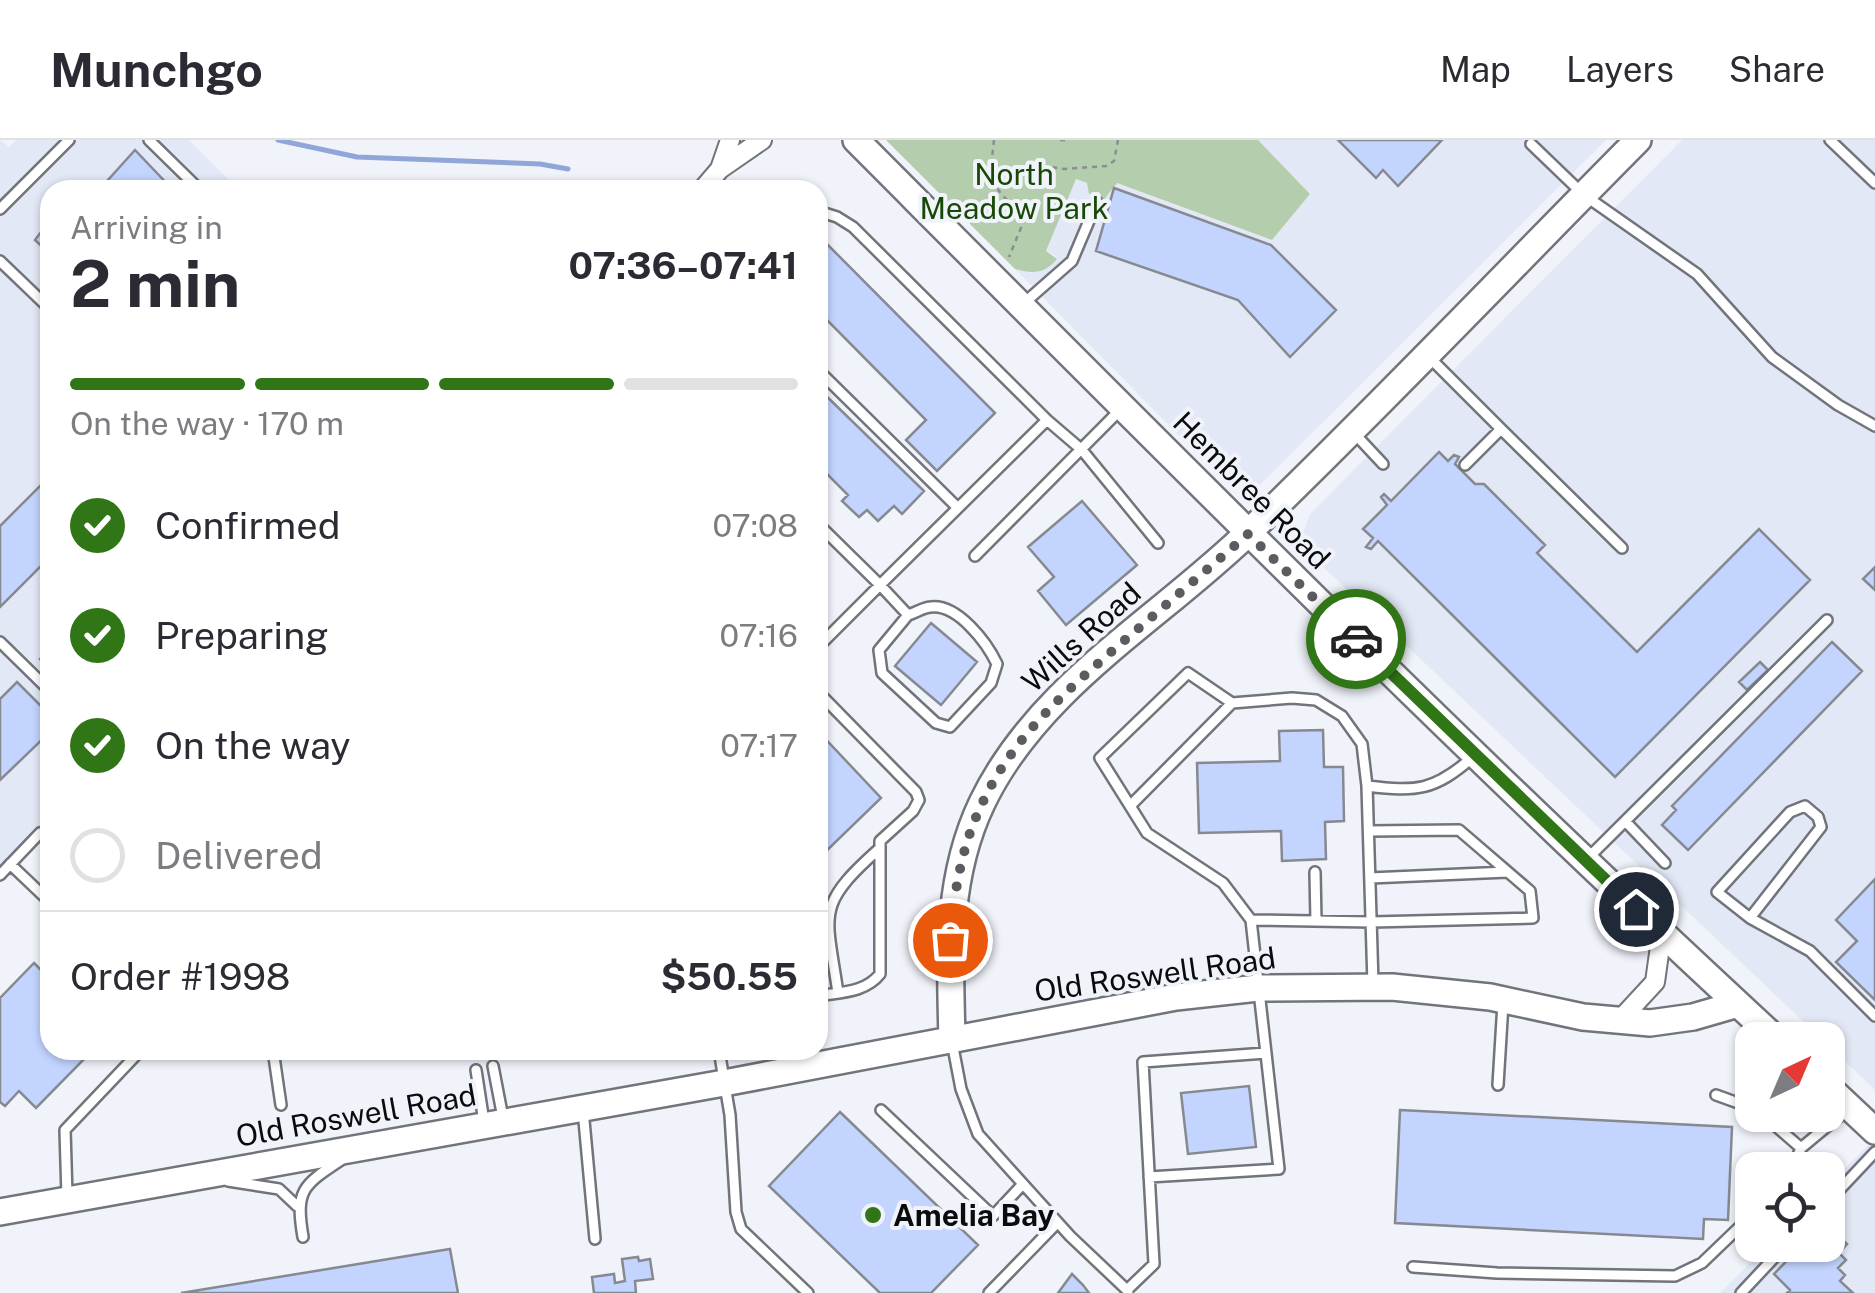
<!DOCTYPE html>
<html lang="en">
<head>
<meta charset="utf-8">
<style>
	body { margin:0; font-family:"Public Sans",sans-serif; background:#f7f7f7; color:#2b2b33; height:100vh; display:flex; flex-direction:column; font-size:38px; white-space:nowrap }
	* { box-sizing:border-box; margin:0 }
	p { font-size:32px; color:#7c7c81 }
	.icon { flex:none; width:55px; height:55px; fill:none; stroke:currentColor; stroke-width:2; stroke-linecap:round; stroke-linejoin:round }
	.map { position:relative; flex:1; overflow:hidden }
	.panel { position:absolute; left:40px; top:40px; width:788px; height:880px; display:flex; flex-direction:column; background:#fff; border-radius:30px; box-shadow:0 2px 8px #0004 }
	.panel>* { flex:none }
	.needle { width:65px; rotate:44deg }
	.fabs { position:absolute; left:1735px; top:882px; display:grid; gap:20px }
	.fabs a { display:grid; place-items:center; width:110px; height:110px; border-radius:20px; background:#fff; box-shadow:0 2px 8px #0004; font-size:50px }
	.pin { position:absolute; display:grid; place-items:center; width:85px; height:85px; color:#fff; margin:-42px; border:5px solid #fff; border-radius:50%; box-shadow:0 2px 10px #0007 }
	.courier { position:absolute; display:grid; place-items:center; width:100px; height:100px; margin:-50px; border:8px solid #307617; border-radius:50%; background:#fff; color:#222; box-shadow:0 2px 12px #0007 }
	.head em { font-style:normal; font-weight:700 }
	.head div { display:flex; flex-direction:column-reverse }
	.head { display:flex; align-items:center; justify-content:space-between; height:170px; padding:0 30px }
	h1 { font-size:65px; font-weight:700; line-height:75px }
	.bar { display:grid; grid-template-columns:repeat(4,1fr); gap:15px 10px; align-content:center; height:120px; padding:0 30px }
	.bar i { height:12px; border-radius:8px; background:#e1e1e2 }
	.bar .on { background:#307617 }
	.bar p { grid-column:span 4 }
	.line { display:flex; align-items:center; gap:25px; padding:0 30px; border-top:2px solid #e1e1e2 }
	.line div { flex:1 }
	ol { padding:0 30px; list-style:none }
	li { display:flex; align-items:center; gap:30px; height:110px }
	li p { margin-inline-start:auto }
	li .icon { padding:10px; border-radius:50%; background:#307617; color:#fff; stroke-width:4 }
	li:last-child { color:#7c7c81 }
	li i { width:55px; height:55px; border:5px solid #e1e1e2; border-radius:50% }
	header { display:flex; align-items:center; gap:60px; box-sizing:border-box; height:140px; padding:0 50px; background:#fff; border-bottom:2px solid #e1e1e2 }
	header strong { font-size:48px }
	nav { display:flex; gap:55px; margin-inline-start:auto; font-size:35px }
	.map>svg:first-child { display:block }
</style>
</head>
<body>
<header>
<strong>Munchgo</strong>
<nav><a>Map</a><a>Layers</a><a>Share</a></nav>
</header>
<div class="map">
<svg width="1875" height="1153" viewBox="0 0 1875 1153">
	<rect width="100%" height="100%" fill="#f0f3fa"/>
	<!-- built -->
	<path fill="#e2e8f5" d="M0,0l9,7 7,-7h173l50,50h-189v633l-50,47z
		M1258,0h348l-347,346h-19l-22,-11 -203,-206 16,4 21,-9 3,-9 -9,-3 29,-73 12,4 16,18 13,-18 156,57 38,-46z
		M1682,0h193v950l-47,-45v-5h-5l-524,-496 11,-30z
		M1875,998v155h-155l48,-48h60v-59z"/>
	<!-- green -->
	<path fill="#b4cdad" d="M886,0h372l52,54 -38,46 -155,-57 -14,18 -14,-7 -2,-11 -11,-4 -30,72 11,8c-12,15 -25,15 -42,10z"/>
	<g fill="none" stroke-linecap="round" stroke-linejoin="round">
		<!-- stream -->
		<path stroke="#90a6d8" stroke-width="5" d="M278,0l79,17 183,7 28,5"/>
	</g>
	<!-- building -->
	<path fill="#c3d5ff" stroke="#868990" stroke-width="2.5" d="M1338,0h104l-44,46 -15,-16 -7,8z
		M135,10l38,40h-74z
		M1114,48l157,57 65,65 -46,47 -52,-57 -142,-49z
		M50,80v34l-15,-14z
		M818,95l177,178 -58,58 -31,-31 20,-20 -108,-109z
		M818,248l106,103 -22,23 -8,-8 -16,15 -11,-11 -8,7 -17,-16 6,-6 -30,-30z
		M1439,312l9,9 6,-6 5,2 -4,7 20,20h9l61,61 -8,8 100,99 122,-123 51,51 -195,197 -237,-236 -7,8 -5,-2 7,-9 -10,-9 24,-24 -6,-8 3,-3 7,7z
		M50,336v81l-50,50v-81z
		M1082,361l55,64 -71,60 -28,-34 16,-14 -26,-30z
		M1875,427v23l-12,-11z
		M931,483l46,39 -36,43 -46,-39z
		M1832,502l30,29 -174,179 -26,-25 14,-15 -4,-4z
		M50,509v20l-10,-10z
		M1760,522l8,8 -21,20 -8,-8z
		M17,542l33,33v17l-50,48v-81z
		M1323,590l1,37h19l1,54 -19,1 1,37 -44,2 -1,-30 -82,2 -2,-70 83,-2 -1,-30z
		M818,591l63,67 -63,61z
		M1875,739v121l-39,-38 21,-21 -21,-21z
		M34,823l16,16v71h43l-57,58 -17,-17 -14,15 -5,-4v-104z
		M381,910l-34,6 -6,-5 -22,3 -6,-4z
		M1249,946l7,61 -68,7 -7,-61z
		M1400,970l332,17 -4,93 -24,-1 -1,20 -308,-16z
		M840,972l138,133 -47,48h-51l-111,-107z
		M1830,1087l17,17 -8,9 7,7 -8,8 7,7 -5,6 13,12h-66l3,-3 -16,-16 28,-29h26z
		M450,1109l8,44h-277z
		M638,1117l1,4 11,-2 3,20 -18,2 1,12h-42l-2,-16 22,-3 1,9 10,-2 -3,-22z
		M1072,1134l11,11 6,8h-31z"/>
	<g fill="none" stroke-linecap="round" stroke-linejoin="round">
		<!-- lane casing -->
		<g stroke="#71747a" stroke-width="14">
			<path id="lane" d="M149,0l51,50
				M1830,0l45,43
				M1531,4l53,51 113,79 75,83 66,48 37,21
				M0,69l69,-69
				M818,71l19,6 16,10 194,193 -167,165 -62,-61
				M0,121l50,48
				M1023,164l49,-43 25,-59
				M1428,216l73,73 -36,36
				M818,230l140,138
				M1047,280l35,30 76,93
				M1501,289l121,119
				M1354,293l29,31
				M975,416l146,-147
				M0,502l50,49
				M818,507l62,-62 28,30 -29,35 3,23 54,50 14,4 41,-44 6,-19c-10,-21 -39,-60 -66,-57 -7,0 -16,6 -23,8
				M818,552l98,100 3,8 -6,11 -33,30v133c-15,19 -40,18 -62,22
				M1131,665l101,-102
				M1626,682l39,41
				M1586,720l241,-240
				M10,724l40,38
				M1315,732l1,49
				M0,735l40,-42 10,5
				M1370,738l137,-6
				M1750,778l71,-91 -3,-10 -13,-11 -15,6 -73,80 33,26 60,33 65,65
				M1251,780l121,2 161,-4 -3,-27 -71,-61 -90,1
				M1373,844l-6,-198c50,6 67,5 106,-29
				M838,853c-12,-82 -23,-87 42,-145
				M952,902l9,47 17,45 92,102 58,55
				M273,910l8,55
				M719,910l11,65 6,97 5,17 67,64
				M493,926l10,52
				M476,930l8,52
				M1498,945l5,-82
				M1716,955l36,13
				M583,970l12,129
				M881,970l112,106 29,-31
				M1763,975l38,33 47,-39
				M1792,1030l9,-22
				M1149,1037l130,-8 -28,-249 -28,-37 -76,-50 -47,-75 88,-85 44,30 60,-5 24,2 26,16 20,28 5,42
				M228,1041l51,8 18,17
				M67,1056l-2,-66 76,-80
				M1828,1062l47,-50
				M303,1097c-8,-47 0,-52 38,-77
				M1413,1127l84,6 178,3 27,-13 50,-48
				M1127,1150l27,-26 -11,-202 123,-9
				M989,1153l68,-70
				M1741,1153l45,-48"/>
		</g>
		<!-- street casing -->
		<g stroke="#71747a" stroke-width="22">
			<path id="street" d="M720,29l10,-29
				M702,50l18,-21 42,-29
				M1618,882l37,-40 7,-50"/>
		</g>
		<!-- secondary casing -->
		<g stroke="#71747a" stroke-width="30">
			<path id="secondary" d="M856,0c303,304 605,609 921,900
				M952,900c-2,-81 -6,-162 30,-237 56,-117 178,-184 268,-272 132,-127 259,-261 388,-391
				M1828,947l47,44
				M0,1072l724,-129 452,-86 82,-9 134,-1 98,10 93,20 67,6 43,-6 45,-13"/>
		</g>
		<!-- path -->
		<path stroke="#8b8d92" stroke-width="2.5" stroke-dasharray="5 5" stroke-linecap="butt" d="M994,0l-3,28 28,1 20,-4 25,4 42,-3 8,-5 4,-21
			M1060,0h10
			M991,30c2,23 20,31 34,48l-16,39"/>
		<!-- lane -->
		<use href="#lane" stroke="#fff" stroke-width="9"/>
		<!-- street -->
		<use href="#street" stroke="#fff" stroke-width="18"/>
		<!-- secondary -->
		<use href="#secondary" stroke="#fff" stroke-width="25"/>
	</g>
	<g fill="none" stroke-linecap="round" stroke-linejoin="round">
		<!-- done -->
		<path stroke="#5a5c60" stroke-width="10" stroke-dasharray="0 18" d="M950,800c4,-46 11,-92 31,-134 32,-71 88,-117 145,-167 41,-35 82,-70 122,-105l108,105"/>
		<!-- route -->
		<path stroke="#307617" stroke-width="12" d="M1356,499l280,270"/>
	</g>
	<!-- markers -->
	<circle fill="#307617" stroke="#f0f3fa" stroke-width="4" cx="873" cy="1075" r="10"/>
	<g text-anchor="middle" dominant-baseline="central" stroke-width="8" stroke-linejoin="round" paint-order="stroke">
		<!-- park labels -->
		<g font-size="30" fill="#184805" stroke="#f0f3fa">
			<text x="1014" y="34">North<tspan x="1014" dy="34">Meadow Park</tspan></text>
		</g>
		<!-- street labels -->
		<g font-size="30" fill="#0a0b0d" stroke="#f0f3fa">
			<text transform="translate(1252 350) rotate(45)">Hembree Road</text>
			<text transform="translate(1081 497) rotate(-42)">Wills Road</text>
			<text transform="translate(1155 834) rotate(-8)">Old Roswell Road</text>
			<text transform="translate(356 975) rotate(-10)">Old Roswell Road</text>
		</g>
		<!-- poi labels -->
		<g font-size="30" font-weight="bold" fill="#0a0b0d" stroke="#f0f3fa" text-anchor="start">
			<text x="893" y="1075">Amelia Bay</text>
		</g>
	</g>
</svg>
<div class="fabs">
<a><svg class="needle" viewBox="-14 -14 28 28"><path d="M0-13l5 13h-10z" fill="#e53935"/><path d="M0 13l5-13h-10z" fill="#7c7c81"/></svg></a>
<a><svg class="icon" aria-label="locate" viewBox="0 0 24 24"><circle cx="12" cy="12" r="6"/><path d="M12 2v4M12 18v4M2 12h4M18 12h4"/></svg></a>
</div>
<div class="pin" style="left:950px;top:800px;background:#ea580c"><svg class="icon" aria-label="bag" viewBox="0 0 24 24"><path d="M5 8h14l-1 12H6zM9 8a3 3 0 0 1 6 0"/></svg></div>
<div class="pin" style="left:1636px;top:769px;background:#1f2937"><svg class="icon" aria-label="home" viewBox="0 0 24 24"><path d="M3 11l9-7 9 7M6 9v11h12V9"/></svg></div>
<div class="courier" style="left:1356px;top:499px"><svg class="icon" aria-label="car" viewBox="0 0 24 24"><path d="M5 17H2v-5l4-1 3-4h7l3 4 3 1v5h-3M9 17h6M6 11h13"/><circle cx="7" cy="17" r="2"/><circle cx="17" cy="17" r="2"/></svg></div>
<section class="panel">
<div class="head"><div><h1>2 min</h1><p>Arriving in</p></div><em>07:36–07:41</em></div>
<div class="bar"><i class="on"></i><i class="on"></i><i class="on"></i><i></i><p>On the way · 170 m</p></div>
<ol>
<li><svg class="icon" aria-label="check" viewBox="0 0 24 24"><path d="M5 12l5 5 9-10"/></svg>Confirmed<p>07:08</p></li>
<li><svg class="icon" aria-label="check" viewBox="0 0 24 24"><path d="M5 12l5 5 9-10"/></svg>Preparing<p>07:16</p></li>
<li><svg class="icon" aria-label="check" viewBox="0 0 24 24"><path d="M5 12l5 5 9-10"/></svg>On the way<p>07:17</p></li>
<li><i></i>Delivered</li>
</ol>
<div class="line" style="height:130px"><div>Order #1998</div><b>$50.55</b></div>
</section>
</div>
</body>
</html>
